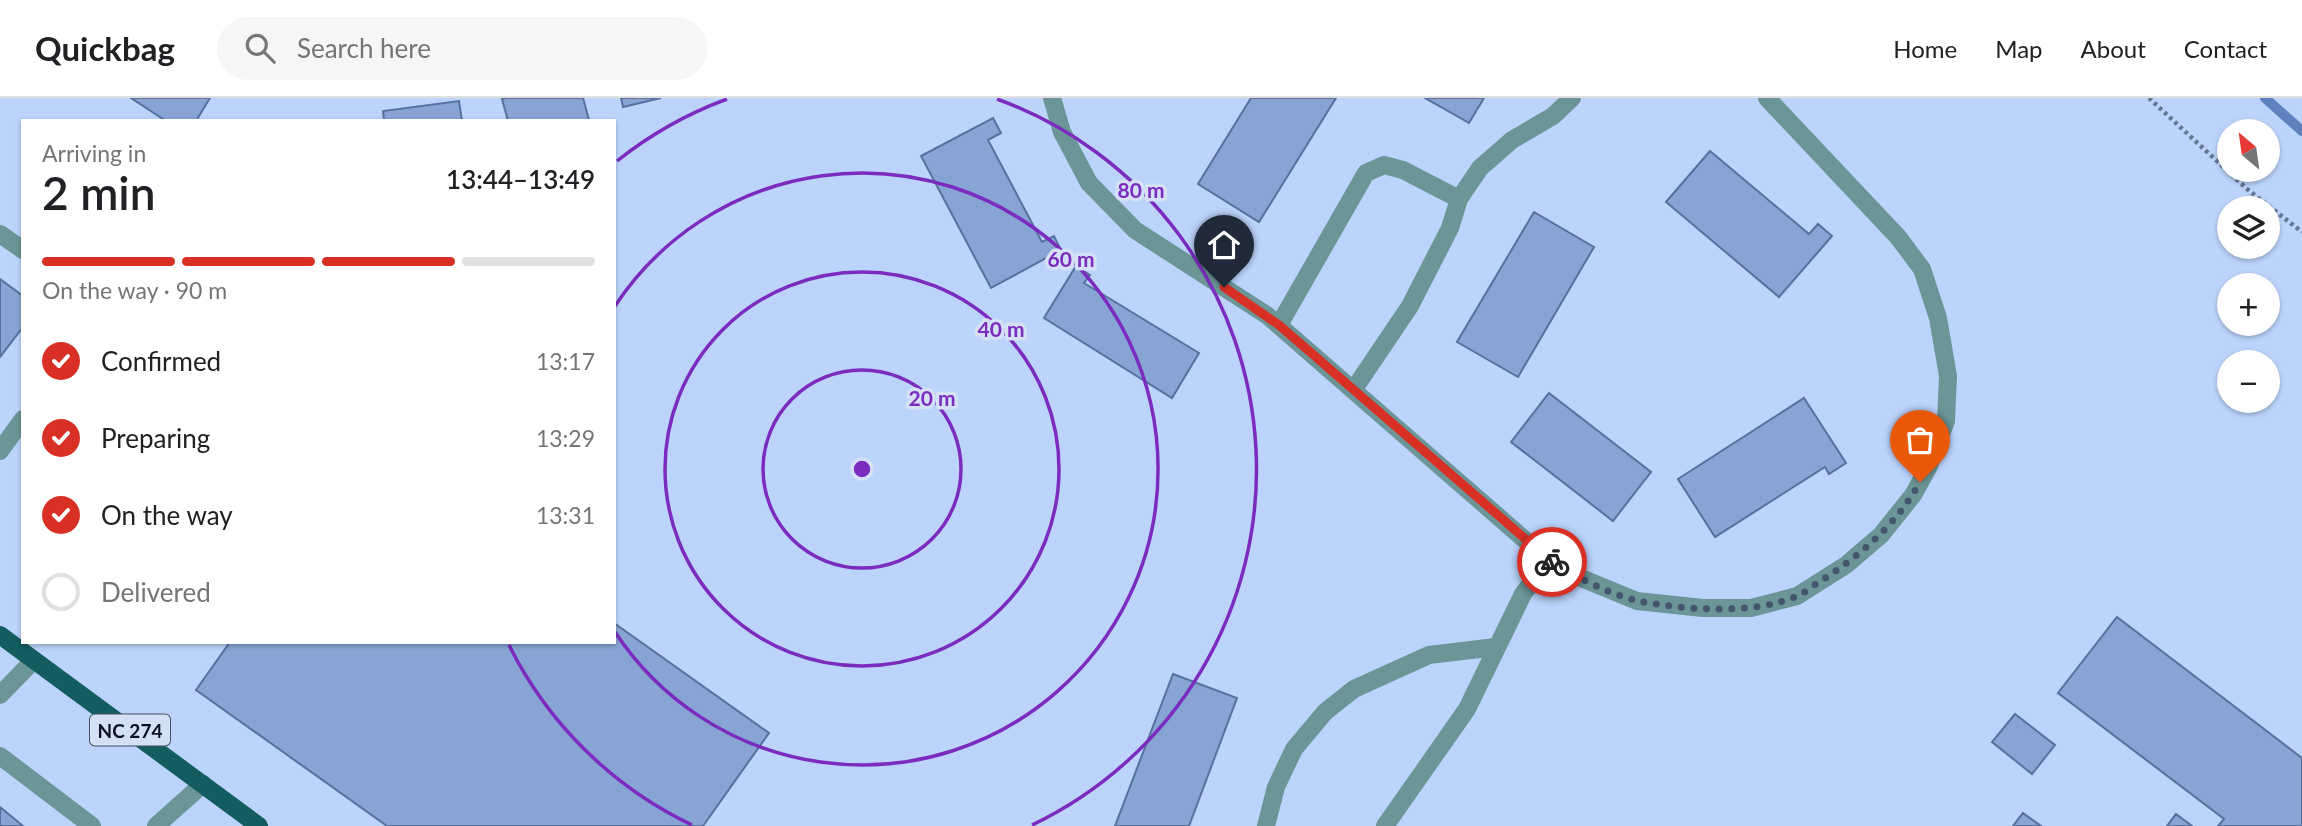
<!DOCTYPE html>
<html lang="en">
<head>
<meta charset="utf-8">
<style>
	body { margin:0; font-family:Lato,sans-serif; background:#f6f6f6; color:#202124; height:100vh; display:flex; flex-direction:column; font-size:26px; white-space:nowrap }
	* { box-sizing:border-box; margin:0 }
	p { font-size:23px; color:#757577 }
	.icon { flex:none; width:38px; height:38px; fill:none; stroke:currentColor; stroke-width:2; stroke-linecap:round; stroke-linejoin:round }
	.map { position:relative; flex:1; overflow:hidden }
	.details { position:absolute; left:21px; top:21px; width:595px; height:525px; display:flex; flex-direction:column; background:#fff; border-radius:0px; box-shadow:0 2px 5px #0004 }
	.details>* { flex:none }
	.needle { width:46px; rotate:331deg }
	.buttons { position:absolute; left:2217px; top:21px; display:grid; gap:14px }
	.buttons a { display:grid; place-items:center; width:63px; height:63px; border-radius:50%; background:#fff; box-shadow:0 2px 5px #0004; font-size:35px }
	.pin { position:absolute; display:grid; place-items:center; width:60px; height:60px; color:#fff; margin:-72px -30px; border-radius:50% 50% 50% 0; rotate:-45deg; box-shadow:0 0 7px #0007 }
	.pin .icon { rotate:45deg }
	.courier { position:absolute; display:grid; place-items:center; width:70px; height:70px; margin:-35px; border:5px solid #d93025; border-radius:50%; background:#fff; color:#222; box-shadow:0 2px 9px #0007 }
	.headline em { font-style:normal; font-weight:600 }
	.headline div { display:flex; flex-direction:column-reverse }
	.headline { display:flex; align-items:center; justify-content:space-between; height:119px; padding:0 21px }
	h1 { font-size:46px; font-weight:600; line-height:52px }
	.bar { display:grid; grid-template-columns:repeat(4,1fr); gap:10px 7px; align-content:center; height:84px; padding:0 21px }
	.bar i { height:9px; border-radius:5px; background:#e0e0e0 }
	.bar .current { background:#d93025 }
	.bar p { grid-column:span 4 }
	ol { padding:0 21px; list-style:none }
	li { display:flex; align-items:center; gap:21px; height:77px }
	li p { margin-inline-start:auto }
	li .icon { padding:7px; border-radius:50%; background:#d93025; color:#fff; stroke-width:4 }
	li:last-child { color:#757577 }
	li i { width:38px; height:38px; border:4px solid #e0e0e0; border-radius:50% }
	header { display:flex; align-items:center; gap:42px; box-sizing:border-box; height:98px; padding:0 35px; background:#fff; border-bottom:2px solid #e0e0e0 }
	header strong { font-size:33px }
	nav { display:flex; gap:38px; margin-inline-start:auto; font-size:24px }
	.search { width:490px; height:63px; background:#f6f6f6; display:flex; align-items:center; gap:18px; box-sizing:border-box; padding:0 24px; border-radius:38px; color:#757577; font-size:26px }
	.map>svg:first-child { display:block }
</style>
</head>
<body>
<header>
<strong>Quickbag</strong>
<div class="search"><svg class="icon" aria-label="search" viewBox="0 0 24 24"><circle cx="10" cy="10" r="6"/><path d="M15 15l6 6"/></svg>Search here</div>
<nav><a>Home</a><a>Map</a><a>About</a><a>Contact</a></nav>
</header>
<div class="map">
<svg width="2302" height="728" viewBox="0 0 2302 728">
	<rect width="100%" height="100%" fill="#bcd4fc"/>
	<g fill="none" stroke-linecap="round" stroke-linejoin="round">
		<!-- stream -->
		<path stroke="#5f82be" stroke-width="10" d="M2265,0l37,33"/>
	</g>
	<!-- building -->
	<path fill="#88a4d4" stroke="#57719e" stroke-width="2" d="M131,0h79l-14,23h-30z
		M506,0h77l6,22 -81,1 -6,-22z
		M621,0h40l-38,9z
		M1251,0h85l-77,124 -61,-38z
		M1425,0h59l-15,25z
		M459,3l3,20h-78l-1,-10z
		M993,20l8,15 -13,7 54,102 12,-6 7,14 -70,38 -70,-132z
		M1710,53l99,83 9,-10 14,12 -53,61 -113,-95z
		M1534,114l60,35 -76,130 -61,-35z
		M1076,168l14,9 -6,8 115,70 -27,45 -128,-80z
		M0,181l23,17v31l-23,30z
		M1549,295l102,79 -38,49 -102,-79z
		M1804,300l42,65 -17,11 -4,-7 -110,70 -37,-58z
		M2117,519l185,141v68h-84l6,-7 -166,-126z
		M614,525l155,110 -66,93h-316l-191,-136 34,-48h384z
		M1173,576l64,24 -48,128h-74z
		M2015,616l40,31 -23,29 -40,-32z
		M0,709l23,19h-23z
		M2023,715l18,13h-28z
		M2176,716l16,12h-25z"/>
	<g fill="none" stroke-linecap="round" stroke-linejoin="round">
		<!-- path -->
		<path stroke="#657693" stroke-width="4.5" stroke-dasharray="3.5 3.5" stroke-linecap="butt" d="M2149,0l98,91 55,43"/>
		<!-- service -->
		<path stroke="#6b9597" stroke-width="18" d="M1052,0l10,34 27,51 46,47 133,86 280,244 21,13 68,28 66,7h48l46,-12 49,-31 35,-30 32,-40 15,-27 18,-47 2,-45 -10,-58 -16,-49 -24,-32 -131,-139
			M0,136l23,16
			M1279,227l87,-152 18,-8 19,5 56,29
			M1354,291l56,-83 40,-78 9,-29 21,-31 32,-28 41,-24 19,-18
			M0,353l23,-32
			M0,597l34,-35
			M0,658l92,70
			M156,728l47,-42
			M1266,728l10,-39 18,-38 31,-37 29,-23 75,-34 67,-8
			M1385,728l82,-117 56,-115 25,-34"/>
		<!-- primary -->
		<path stroke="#135d61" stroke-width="18" d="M0,537l259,191"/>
	</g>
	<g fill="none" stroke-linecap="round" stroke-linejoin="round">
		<!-- done -->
		<path stroke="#46556e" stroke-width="7" stroke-dasharray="0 12.6" d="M1552,464c19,13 64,35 87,39 45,9 116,14 158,-5 8,-3 15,-10 22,-14 41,-26 77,-57 101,-100"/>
		<!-- route -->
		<path stroke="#d93025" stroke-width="9" d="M1224,189l55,38 273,237"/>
	</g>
	<!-- distance rings -->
	<g fill="none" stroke="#7b2cbf" stroke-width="3.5">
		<circle cx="862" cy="371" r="99"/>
		<circle cx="862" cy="371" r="197"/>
		<path d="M615 208A296 296 0 1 1 615 534"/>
		<path d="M692 727A394 394 0 0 1 509 547M617 63A394 394 0 0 1 727 1M997 1A394 394 0 0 1 1032 727"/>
	</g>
	<g text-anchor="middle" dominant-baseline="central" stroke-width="7" stroke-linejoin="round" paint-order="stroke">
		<!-- shield labels -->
		<rect fill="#d4e0f5" stroke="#444f61" stroke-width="2" x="90" y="616.5" width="80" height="31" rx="5"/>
		<g font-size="19" font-weight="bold" fill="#071122">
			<text x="130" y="632">NC 274</text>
		</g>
	</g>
	<circle cx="862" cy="371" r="10" fill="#7b2cbf" stroke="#d4e0f5" stroke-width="3.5"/>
	<g font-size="21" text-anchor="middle" font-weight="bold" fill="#7b2cbf" stroke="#d4e0f5" stroke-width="7" stroke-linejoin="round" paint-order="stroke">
		<text x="1141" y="100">80 m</text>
		<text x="1071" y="169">60 m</text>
		<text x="1001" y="239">40 m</text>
		<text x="932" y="308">20 m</text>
	</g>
</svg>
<div class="buttons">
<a><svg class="needle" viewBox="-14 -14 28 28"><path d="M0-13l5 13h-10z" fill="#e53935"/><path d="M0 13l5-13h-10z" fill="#757577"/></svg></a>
<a><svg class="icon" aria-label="layers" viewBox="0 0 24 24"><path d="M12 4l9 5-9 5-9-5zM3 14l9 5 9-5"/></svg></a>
<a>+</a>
<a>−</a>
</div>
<div class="pin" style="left:1920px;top:384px;background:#ea580c"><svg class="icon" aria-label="bag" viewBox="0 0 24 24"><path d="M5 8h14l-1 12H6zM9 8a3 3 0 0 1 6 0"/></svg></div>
<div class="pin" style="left:1224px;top:189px;background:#1f2937"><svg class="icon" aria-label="home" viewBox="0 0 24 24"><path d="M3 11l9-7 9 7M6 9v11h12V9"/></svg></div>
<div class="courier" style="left:1552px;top:464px"><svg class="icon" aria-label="bike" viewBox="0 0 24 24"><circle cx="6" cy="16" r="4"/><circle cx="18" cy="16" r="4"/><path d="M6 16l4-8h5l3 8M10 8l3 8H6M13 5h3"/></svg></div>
<section class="details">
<div class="headline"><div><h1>2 min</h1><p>Arriving in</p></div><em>13:44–13:49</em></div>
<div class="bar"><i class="current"></i><i class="current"></i><i class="current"></i><i></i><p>On the way · 90 m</p></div>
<ol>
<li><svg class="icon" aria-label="check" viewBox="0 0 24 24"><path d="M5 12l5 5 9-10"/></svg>Confirmed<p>13:17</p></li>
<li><svg class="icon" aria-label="check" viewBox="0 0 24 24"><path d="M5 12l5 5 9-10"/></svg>Preparing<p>13:29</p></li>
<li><svg class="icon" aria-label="check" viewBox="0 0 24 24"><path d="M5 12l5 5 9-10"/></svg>On the way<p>13:31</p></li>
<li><i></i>Delivered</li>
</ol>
</section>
</div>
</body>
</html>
